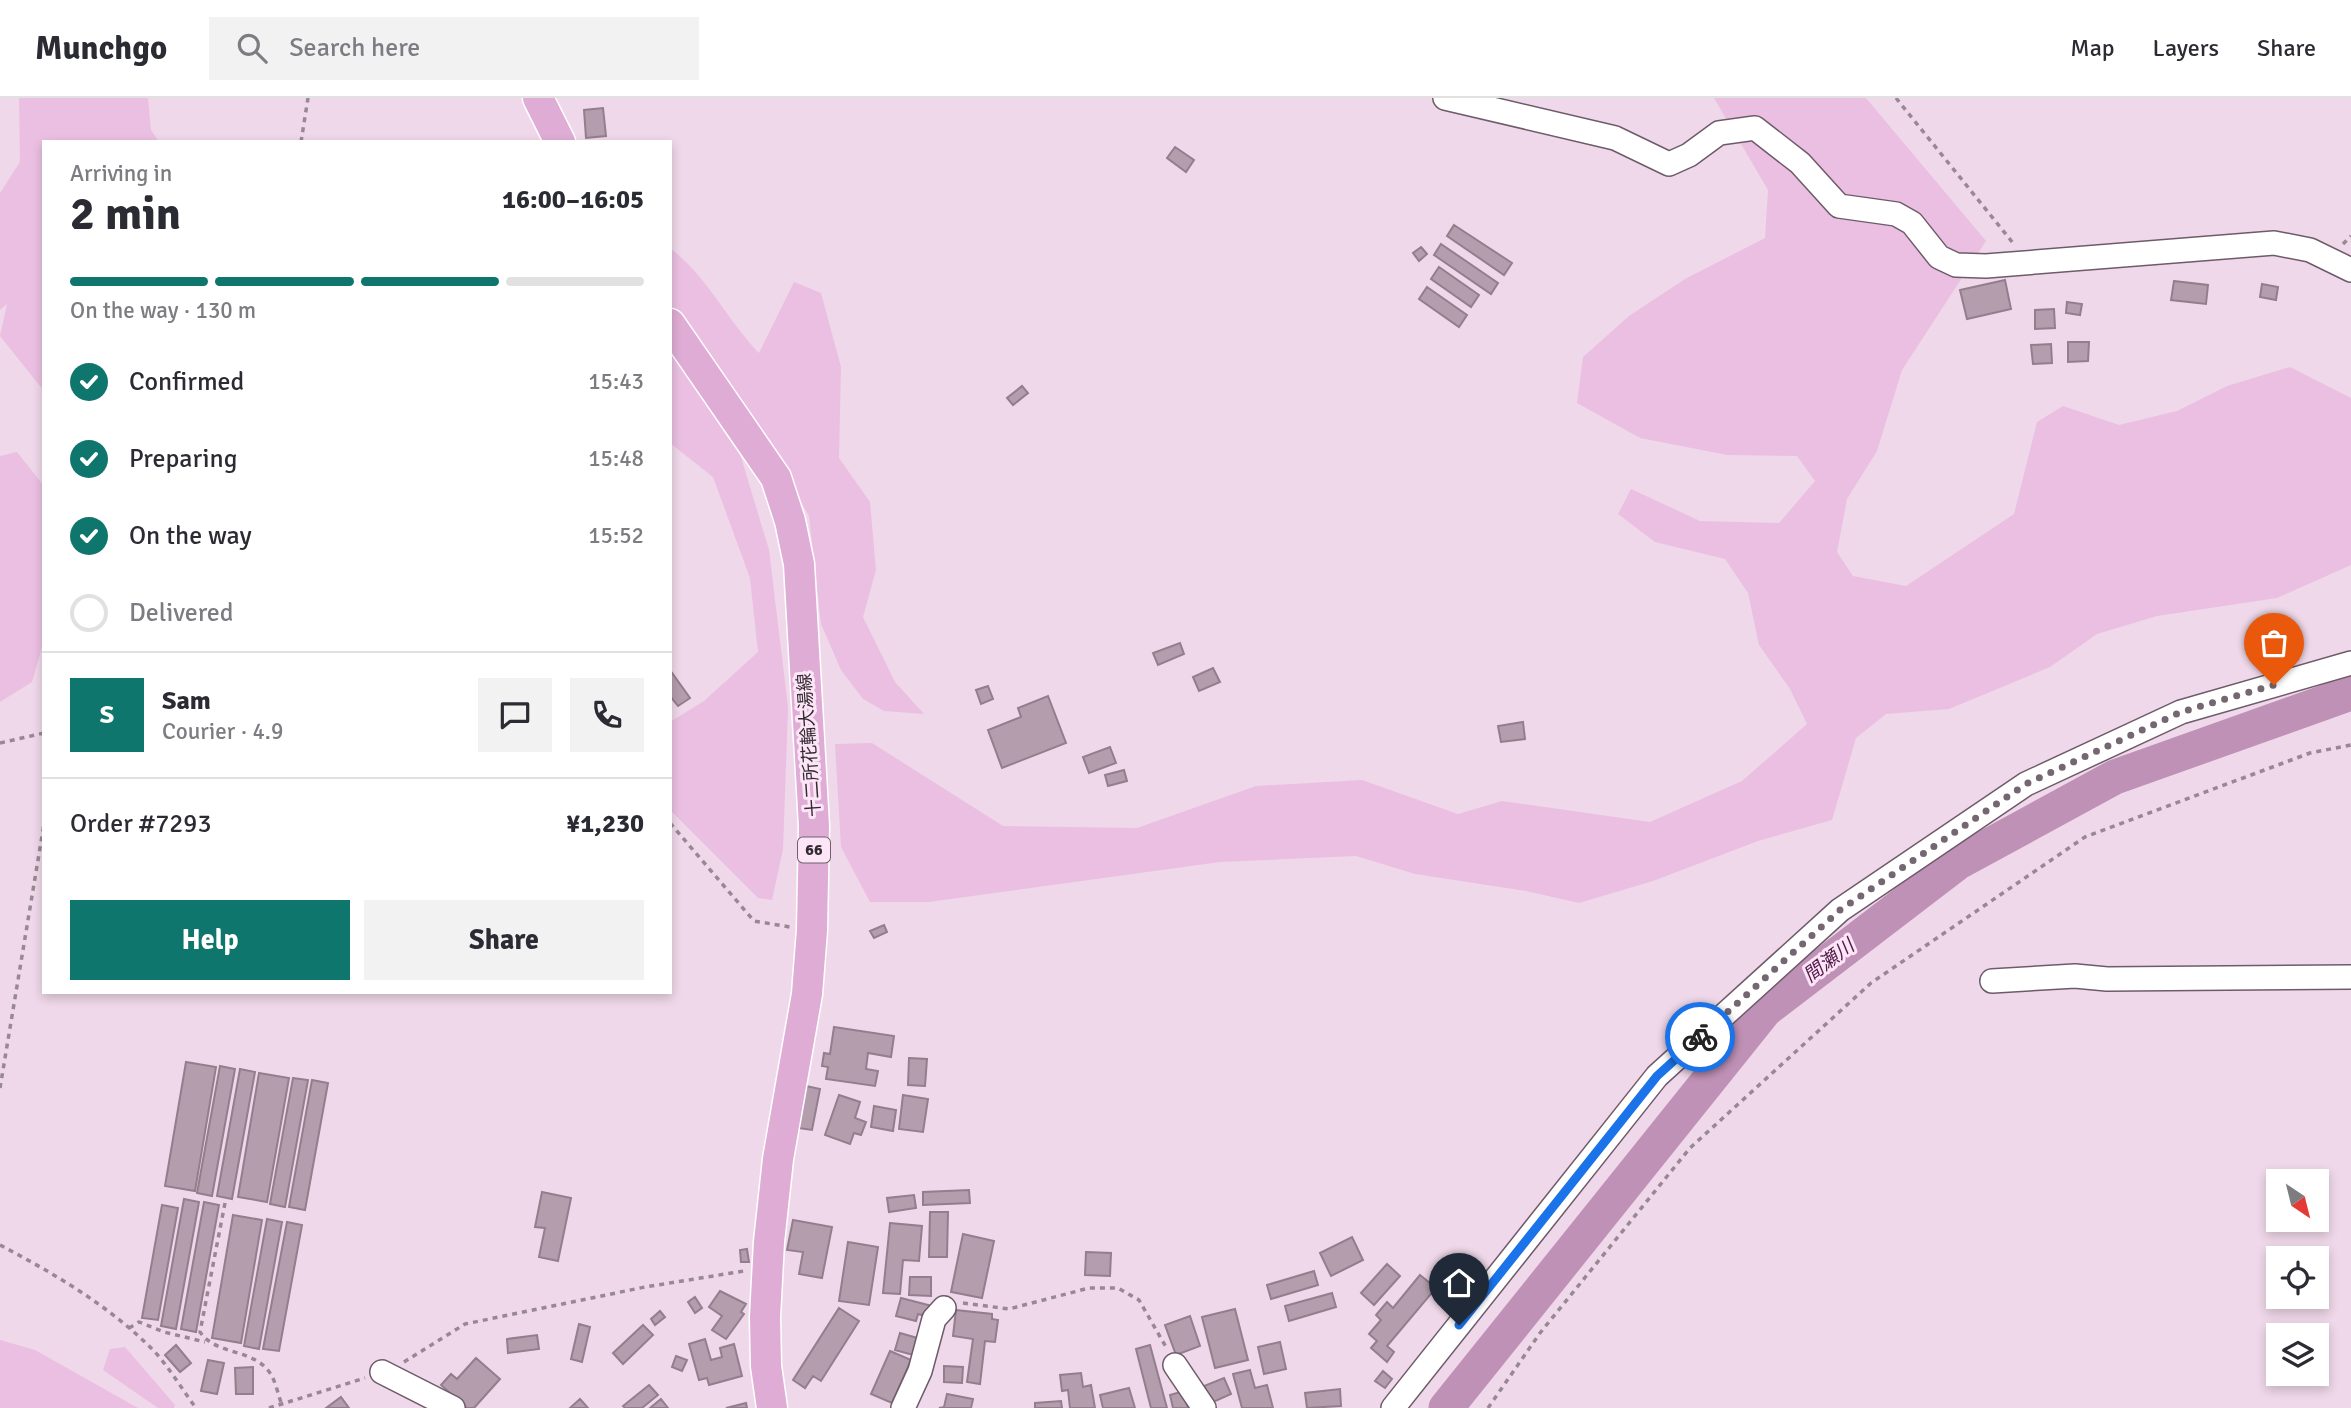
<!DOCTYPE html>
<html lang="en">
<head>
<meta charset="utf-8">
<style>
	body { margin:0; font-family:Signika,"Noto Sans JP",sans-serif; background:#f2f2f3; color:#2b2b33; height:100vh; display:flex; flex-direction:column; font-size:26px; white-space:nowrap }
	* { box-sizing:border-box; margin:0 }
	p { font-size:23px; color:#7c7c81 }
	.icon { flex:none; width:38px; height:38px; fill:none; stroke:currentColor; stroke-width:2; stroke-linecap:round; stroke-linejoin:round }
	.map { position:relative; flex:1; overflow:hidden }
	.panel { position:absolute; left:42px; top:42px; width:630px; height:854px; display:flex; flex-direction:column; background:#fff; border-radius:0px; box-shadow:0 4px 10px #0003 }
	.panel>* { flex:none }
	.needle { width:46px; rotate:145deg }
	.fabs { position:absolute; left:2266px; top:1071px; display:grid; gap:14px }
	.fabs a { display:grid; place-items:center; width:63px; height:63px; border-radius:0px; background:#fff; box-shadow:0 4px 10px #0003; font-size:35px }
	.pin { position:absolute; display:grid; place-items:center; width:60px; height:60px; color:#fff; margin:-72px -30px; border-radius:50% 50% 50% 0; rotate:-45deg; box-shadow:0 0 7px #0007 }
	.pin .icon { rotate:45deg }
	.courier { position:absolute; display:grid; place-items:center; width:70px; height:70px; margin:-35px; border:5px solid #1a73e8; border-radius:50%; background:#fff; color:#222; box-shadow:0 2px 9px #0007 }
	.overview em { font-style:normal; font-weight:700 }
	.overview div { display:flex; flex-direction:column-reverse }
	.overview { display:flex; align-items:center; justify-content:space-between; height:119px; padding:0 28px }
	h1 { font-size:46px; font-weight:700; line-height:52px }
	.bar { display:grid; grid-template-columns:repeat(4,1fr); gap:10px 7px; align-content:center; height:84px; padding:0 28px }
	.bar i { height:9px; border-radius:5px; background:#e1e1e2 }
	.bar .selected { background:#0f766e }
	.bar p { grid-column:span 4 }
	.line { display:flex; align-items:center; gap:18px; padding:0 28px; border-top:2px solid #e1e1e2 }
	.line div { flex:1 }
	.round { display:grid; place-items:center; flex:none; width:74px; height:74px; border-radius:0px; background:#f2f2f3 }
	ol { padding:0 28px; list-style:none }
	li { display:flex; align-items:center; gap:21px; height:77px }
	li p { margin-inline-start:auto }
	li .icon { padding:7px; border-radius:50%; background:#0f766e; color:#fff; stroke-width:4 }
	li:last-child { color:#7c7c81 }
	li i { width:38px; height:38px; border:4px solid #e1e1e2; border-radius:50% }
	.cta { display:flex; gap:14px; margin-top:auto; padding:14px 28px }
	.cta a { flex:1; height:80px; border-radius:0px; background:#0f766e; color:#fff; font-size:28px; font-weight:700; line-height:80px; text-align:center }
	.cta a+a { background:#f2f2f3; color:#2b2b33 }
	header { display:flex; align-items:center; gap:42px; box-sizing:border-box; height:98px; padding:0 35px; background:#fff; border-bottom:2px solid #e1e1e2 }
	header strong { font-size:33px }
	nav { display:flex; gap:38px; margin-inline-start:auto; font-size:24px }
	.search { width:490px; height:63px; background:#f2f2f3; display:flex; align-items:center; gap:18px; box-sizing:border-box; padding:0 24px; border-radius:0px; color:#7c7c81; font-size:26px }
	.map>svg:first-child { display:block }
</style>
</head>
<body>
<header>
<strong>Munchgo</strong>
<div class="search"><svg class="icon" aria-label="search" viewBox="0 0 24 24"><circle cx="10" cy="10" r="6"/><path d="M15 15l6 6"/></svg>Search here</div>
<nav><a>Map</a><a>Layers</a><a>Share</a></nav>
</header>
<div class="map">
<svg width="2351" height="1310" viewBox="0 0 2351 1310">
	<rect width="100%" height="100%" fill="#efd8e9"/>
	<!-- green -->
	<path fill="#ebbfe1" d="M19,0h129l3,32 8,12h-115v249l-44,-55 7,-32 -7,6v-117l20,-31z
		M1714,0h152l120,143 -84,129 -25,81 -30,48 -10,53 16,24 53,10 108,-72 23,-92 26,-16 56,19 58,-14 50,-25 63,-19 61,31v167l-74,33 -120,18 -60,18 -47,33 -101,42 -63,5 -30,24 -24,82 -74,21 -105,40 -74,22 -53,-12 -111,-17 -59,-18 -136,6 -291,40h-59l-29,-55 -6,-103 37,-1 131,83 134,2 119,-42 106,-6 96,34 44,-13 148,21 92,-41 65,-57 -17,-35 -31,-44 -11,-52 -23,-34 -70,-17 -37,-28 13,-25 69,32 79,2 36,-42 -18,-25 -70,-1 -87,-17 -63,-35 6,-46 46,-41 56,-37 80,-41 3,-48z
		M670,150c37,28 57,72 89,105l35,-71 27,11 20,74 -2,91 31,44 6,68 -13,47 32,65 29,32 -40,-3 -21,-12 -22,-29 -20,-46 -12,-108 -43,-75 -96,-134z
		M670,254l71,105 28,93 19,157 -5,142 -11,51 -14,-2 -88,-88v-88l34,-21 54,-49 -8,-74 -37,-101 -43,-34z
		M17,354l27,34v154l-12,42 -32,20v-246z
		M0,1242l35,10 103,58h-138z
		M125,1249l50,58 -1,3h-16l-55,-38 7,-21z"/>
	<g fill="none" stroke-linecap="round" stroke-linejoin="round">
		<!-- river -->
		<path stroke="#c091b6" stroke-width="35" d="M1446,1310l319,-398 192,-147 158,-86 236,-84"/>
	</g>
	<!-- building -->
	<path fill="#b49eae" stroke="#937e8e" stroke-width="2" d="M603,10l3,28 -20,2 -2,-28z
		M1175,49l19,13 -8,12 -19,-14z
		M1454,127l58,38 -8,12 -57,-39z
		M1441,146l57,39 -7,11 -57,-39z
		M1421,149l6,7 -8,7 -6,-8z
		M1439,169l40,28 -8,12 -40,-28z
		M2005,182l6,29 -44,10 -7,-29z
		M2174,183l34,4 -2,19 -35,-4z
		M2262,186l16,3 -2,13 -16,-3z
		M1427,189l40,28 -8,12 -40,-28z
		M2067,204l15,2 -2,11 -14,-2z
		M2054,211l1,19 -20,1v-19z
		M2068,244h21l-1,19 -20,1z
		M2051,246l1,19 -19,1 -2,-19z
		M1022,288l6,7 -15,12 -6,-7z
		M1180,545l4,11 -26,11 -5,-12z
		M1213,570l7,14 -21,9 -6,-14z
		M670,572l20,28 -12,8 -8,-10z
		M988,588l5,13 -12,5 -5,-14z
		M1048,598l18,47 -64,25 -14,-38 33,-13 -3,-9z
		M1523,624l2,17 -24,3 -3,-16z
		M1110,649l6,16 -27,10 -6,-16z
		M1124,672l3,11 -19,5 -3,-11z
		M884,827l3,7 -13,6 -4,-7z
		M834,929l60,9 -3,21 -23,-4 -2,16 12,2 -3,15 -49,-7 2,-12 -6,-1 2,-13 6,1z
		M909,960l18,1 -2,27 -17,-1z
		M186,964l30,5 -21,124 -30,-5z
		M220,968l15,3 -23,127 -15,-3z
		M240,971l15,3 -23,127 -15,-3z
		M259,975l30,5 -22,124 -29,-5z
		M293,980l15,2 -23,127 -15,-3z
		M312,982l16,3 -23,127 -16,-3z
		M806,988l14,3 -8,41 -14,-2z
		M839,997l21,7 -5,16 11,4 -5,13 -7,-2 -4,11 -25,-9z
		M903,997l25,4 -5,33 -24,-3z
		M874,1008l22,4 -3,21 -22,-4z
		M969,1092l1,13 -47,2v-13z
		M542,1094l29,6 -13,63 -19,-4 6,-29 -10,-1z
		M914,1097l2,13 -27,4 -2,-14z
		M184,1101l15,3 -23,127 -15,-3z
		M204,1104l15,3 -23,127 -15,-3z
		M162,1107l16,3 -20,112 -16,-2z
		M930,1114h18l-1,45h-18z
		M233,1117l29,5 -21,123 -29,-5z
		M267,1121l15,3 -23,127 -15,-3z
		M793,1122l39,7 -10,51 -23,-4 4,-22 -16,-2z
		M287,1124l15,3 -23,126 -16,-2z
		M890,1125l32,3 -3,35 -16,-1 -3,34 -17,-1z
		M963,1136l31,7 -12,57 -31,-6z
		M1352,1139l11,23 -32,16 -11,-23z
		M848,1144l30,5 -9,58 -30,-4z
		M747,1151l2,13h-8l-1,-12z
		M1086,1154l25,1 -1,23 -25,-1z
		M1387,1166l13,12 -26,29 -13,-12z
		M1314,1173l4,14 -47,14 -4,-14z
		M1420,1177l16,13 -49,58 7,6 -7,10 -16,-14 6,-7 -8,-7 12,-14 -5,-5 11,-13 6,6z
		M910,1179h21v19l-22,-1z
		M720,1193l26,13 -5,8 3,2 -18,25 -14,-9 10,-14 -13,-9z
		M1332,1195l4,14 -47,14 -4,-15z
		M695,1199l7,11 -7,5 -7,-11z
		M901,1200l31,8 -3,11 -11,-3 -2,7 -20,-5z
		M839,1210l20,13 -38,60 -8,-5 -8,12 -12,-8z
		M1235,1211l13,51 -33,8 -13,-51z
		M956,1212l36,4v5l6,1 -3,22 -10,-1 -5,43 -13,-2 6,-43 -20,-3z
		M660,1213l5,6 -10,8 -4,-6z
		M1190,1218l10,30 -24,9 -11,-30z
		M579,1226l11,3 -8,35 -11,-3z
		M643,1227l10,10 -30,29 -10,-11z
		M900,1235l21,6 -4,17 -22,-6z
		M537,1237l2,14 -31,4 -1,-14z
		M705,1241l6,21 11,-3 -2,-9 14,-4 8,32 -33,9 -2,-7 -8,2 -10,-36z
		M1280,1244l6,27 -22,5 -6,-27z
		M176,1247l15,18 -11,9 -15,-17z
		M1150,1247l17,63h-16l-15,-59z
		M890,1253l21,9 -19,43 -21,-9z
		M676,1258l11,4 -5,11 -10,-4z
		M476,1260l24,21 -26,29h-7l-26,-23 10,-11 6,5z
		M208,1262l16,3 -7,31 -16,-3z
		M944,1268l19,1 -1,16 -18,-1z
		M253,1269v27h-17l-1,-26z
		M1250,1272l5,18 12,-3 6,23h-31l-9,-34z
		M1383,1273l9,8 -7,9 -10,-7z
		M1081,1275l2,14 8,-2 4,23h-25l-2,-18 -6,1 -2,-16z
		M1224,1280l7,16 -20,9 -7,-17z
		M649,1287l9,10 -16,13h-17l-2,-2z
		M1129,1290l6,20h-32l-3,-13z
		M1340,1291l1,17 -34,2 -2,-15z
		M1184,1293l4,17h-15l-3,-13z
		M947,1296l26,5 -2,9h-32l5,-1z
		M341,1299l8,11h-23z
		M580,1301l8,9h-18z
		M661,1301l7,9h-18z
		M1061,1303l1,7h-27v-5z
		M746,1305l1,5h-21z"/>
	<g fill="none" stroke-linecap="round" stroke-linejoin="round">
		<!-- minor casing -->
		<g stroke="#6e5b6a" stroke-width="26">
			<path id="minor" d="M1445,0l170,40 54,26 20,-9 30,-22 36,-5 45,35 39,43 57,8 16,9 27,34 17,8 30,1 288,-23 36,7 41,20
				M1992,883l83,-5 32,3 244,-2
				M1175,1267l29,43
				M382,1274l71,36
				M903,1310l17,-37 14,-52 10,-11
				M1393,1310l264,-332 183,-166 186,-126 155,-72 170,-49"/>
		</g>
		<!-- major casing -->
		<g stroke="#fff" stroke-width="33">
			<path id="major" d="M538,0l22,44
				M670,226l106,154 14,43 9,43 15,262 -2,104 -5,64 -29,165 -9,83 -4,75 1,49 6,42"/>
		</g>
		<!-- path -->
		<path stroke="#988894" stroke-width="3.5" stroke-dasharray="5 5" stroke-linecap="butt" d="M1896,0l117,145
			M301,44l7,-44
			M2343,146l8,-8
			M0,645l44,-10
			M670,725l84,98 36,6
			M0,990l44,-264
			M225,1105l-25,129c17,24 53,16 70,41 6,9 8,22 12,32
			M0,1147c53,28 108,60 151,103 17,17 30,40 45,60
			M963,1205l46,6 80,-21h29l21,12 27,47
			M129,1230l10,-6 25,10 41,10
			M404,1264l61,-38 180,-37 99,-16
			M269,1310l96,-30
			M1488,1310l52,-75 150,-185 181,-165 214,-146 225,-84 41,-8"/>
		<!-- minor -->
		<use href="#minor" stroke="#fff" stroke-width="23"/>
		<!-- major -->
		<use href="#major" stroke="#dfacd5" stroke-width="30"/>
	</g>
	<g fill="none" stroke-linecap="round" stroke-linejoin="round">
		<!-- done -->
		<path stroke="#746771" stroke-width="7" stroke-dasharray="0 12.6" d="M1700,939l140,-127 186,-126 155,-72 93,-27"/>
		<!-- route -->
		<path stroke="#1a73e8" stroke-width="9" d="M1459,1227l198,-249 43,-39"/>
	</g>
	<g text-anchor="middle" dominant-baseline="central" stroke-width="6" stroke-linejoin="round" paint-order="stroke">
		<!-- shield labels -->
		<rect fill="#fce5f6" stroke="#6f626b" stroke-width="2" x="798" y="739.5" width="32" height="25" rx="5"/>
		<g font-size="16" font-weight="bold" fill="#322a30">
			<text x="814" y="752">66</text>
		</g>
		<!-- street labels -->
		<g font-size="18" fill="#322a30" stroke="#fce5f6">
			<text transform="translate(809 647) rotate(-94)">十二所花輪大湯線</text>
		</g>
		<!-- water labels -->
		<g font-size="19" font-style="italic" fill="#521a4a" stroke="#fce5f6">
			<text transform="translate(1829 863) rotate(-37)">間瀬川</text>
		</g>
	</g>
</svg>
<div class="fabs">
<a><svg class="needle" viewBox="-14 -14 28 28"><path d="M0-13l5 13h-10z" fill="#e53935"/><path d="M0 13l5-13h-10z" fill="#7c7c81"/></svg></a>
<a><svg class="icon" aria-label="locate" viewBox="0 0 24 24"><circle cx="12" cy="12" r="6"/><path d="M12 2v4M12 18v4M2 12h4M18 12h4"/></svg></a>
<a><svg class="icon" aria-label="layers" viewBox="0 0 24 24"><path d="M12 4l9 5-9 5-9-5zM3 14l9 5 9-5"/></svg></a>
</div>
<div class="pin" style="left:2274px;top:587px;background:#ea580c"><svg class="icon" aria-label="bag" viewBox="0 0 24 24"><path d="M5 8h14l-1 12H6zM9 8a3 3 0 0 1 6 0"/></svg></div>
<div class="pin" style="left:1459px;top:1227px;background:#1f2937"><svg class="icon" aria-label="home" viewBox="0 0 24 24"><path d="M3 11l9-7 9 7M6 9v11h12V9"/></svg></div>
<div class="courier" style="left:1700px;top:939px"><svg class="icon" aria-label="bike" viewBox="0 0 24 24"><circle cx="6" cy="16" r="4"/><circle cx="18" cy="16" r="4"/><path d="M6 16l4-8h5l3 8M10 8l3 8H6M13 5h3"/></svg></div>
<section class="panel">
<div class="overview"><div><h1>2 min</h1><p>Arriving in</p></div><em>16:00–16:05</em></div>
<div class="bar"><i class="selected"></i><i class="selected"></i><i class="selected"></i><i></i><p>On the way · 130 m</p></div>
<ol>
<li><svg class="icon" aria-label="check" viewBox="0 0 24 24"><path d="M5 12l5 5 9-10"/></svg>Confirmed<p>15:43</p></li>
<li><svg class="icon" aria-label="check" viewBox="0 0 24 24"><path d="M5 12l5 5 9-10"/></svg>Preparing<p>15:48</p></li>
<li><svg class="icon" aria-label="check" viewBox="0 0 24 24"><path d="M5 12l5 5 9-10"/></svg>On the way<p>15:52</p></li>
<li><i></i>Delivered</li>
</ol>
<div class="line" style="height:126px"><b class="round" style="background:#0f766e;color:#fff">S</b><div><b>Sam</b><p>Courier · 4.9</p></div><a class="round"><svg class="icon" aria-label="chat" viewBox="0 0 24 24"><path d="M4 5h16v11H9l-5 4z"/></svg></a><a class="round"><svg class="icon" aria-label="phone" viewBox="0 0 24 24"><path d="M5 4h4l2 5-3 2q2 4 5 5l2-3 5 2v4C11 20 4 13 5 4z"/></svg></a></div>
<div class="line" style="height:91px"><div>Order #7293</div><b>¥1,230</b></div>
<div class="cta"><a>Help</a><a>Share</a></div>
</section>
</div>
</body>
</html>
